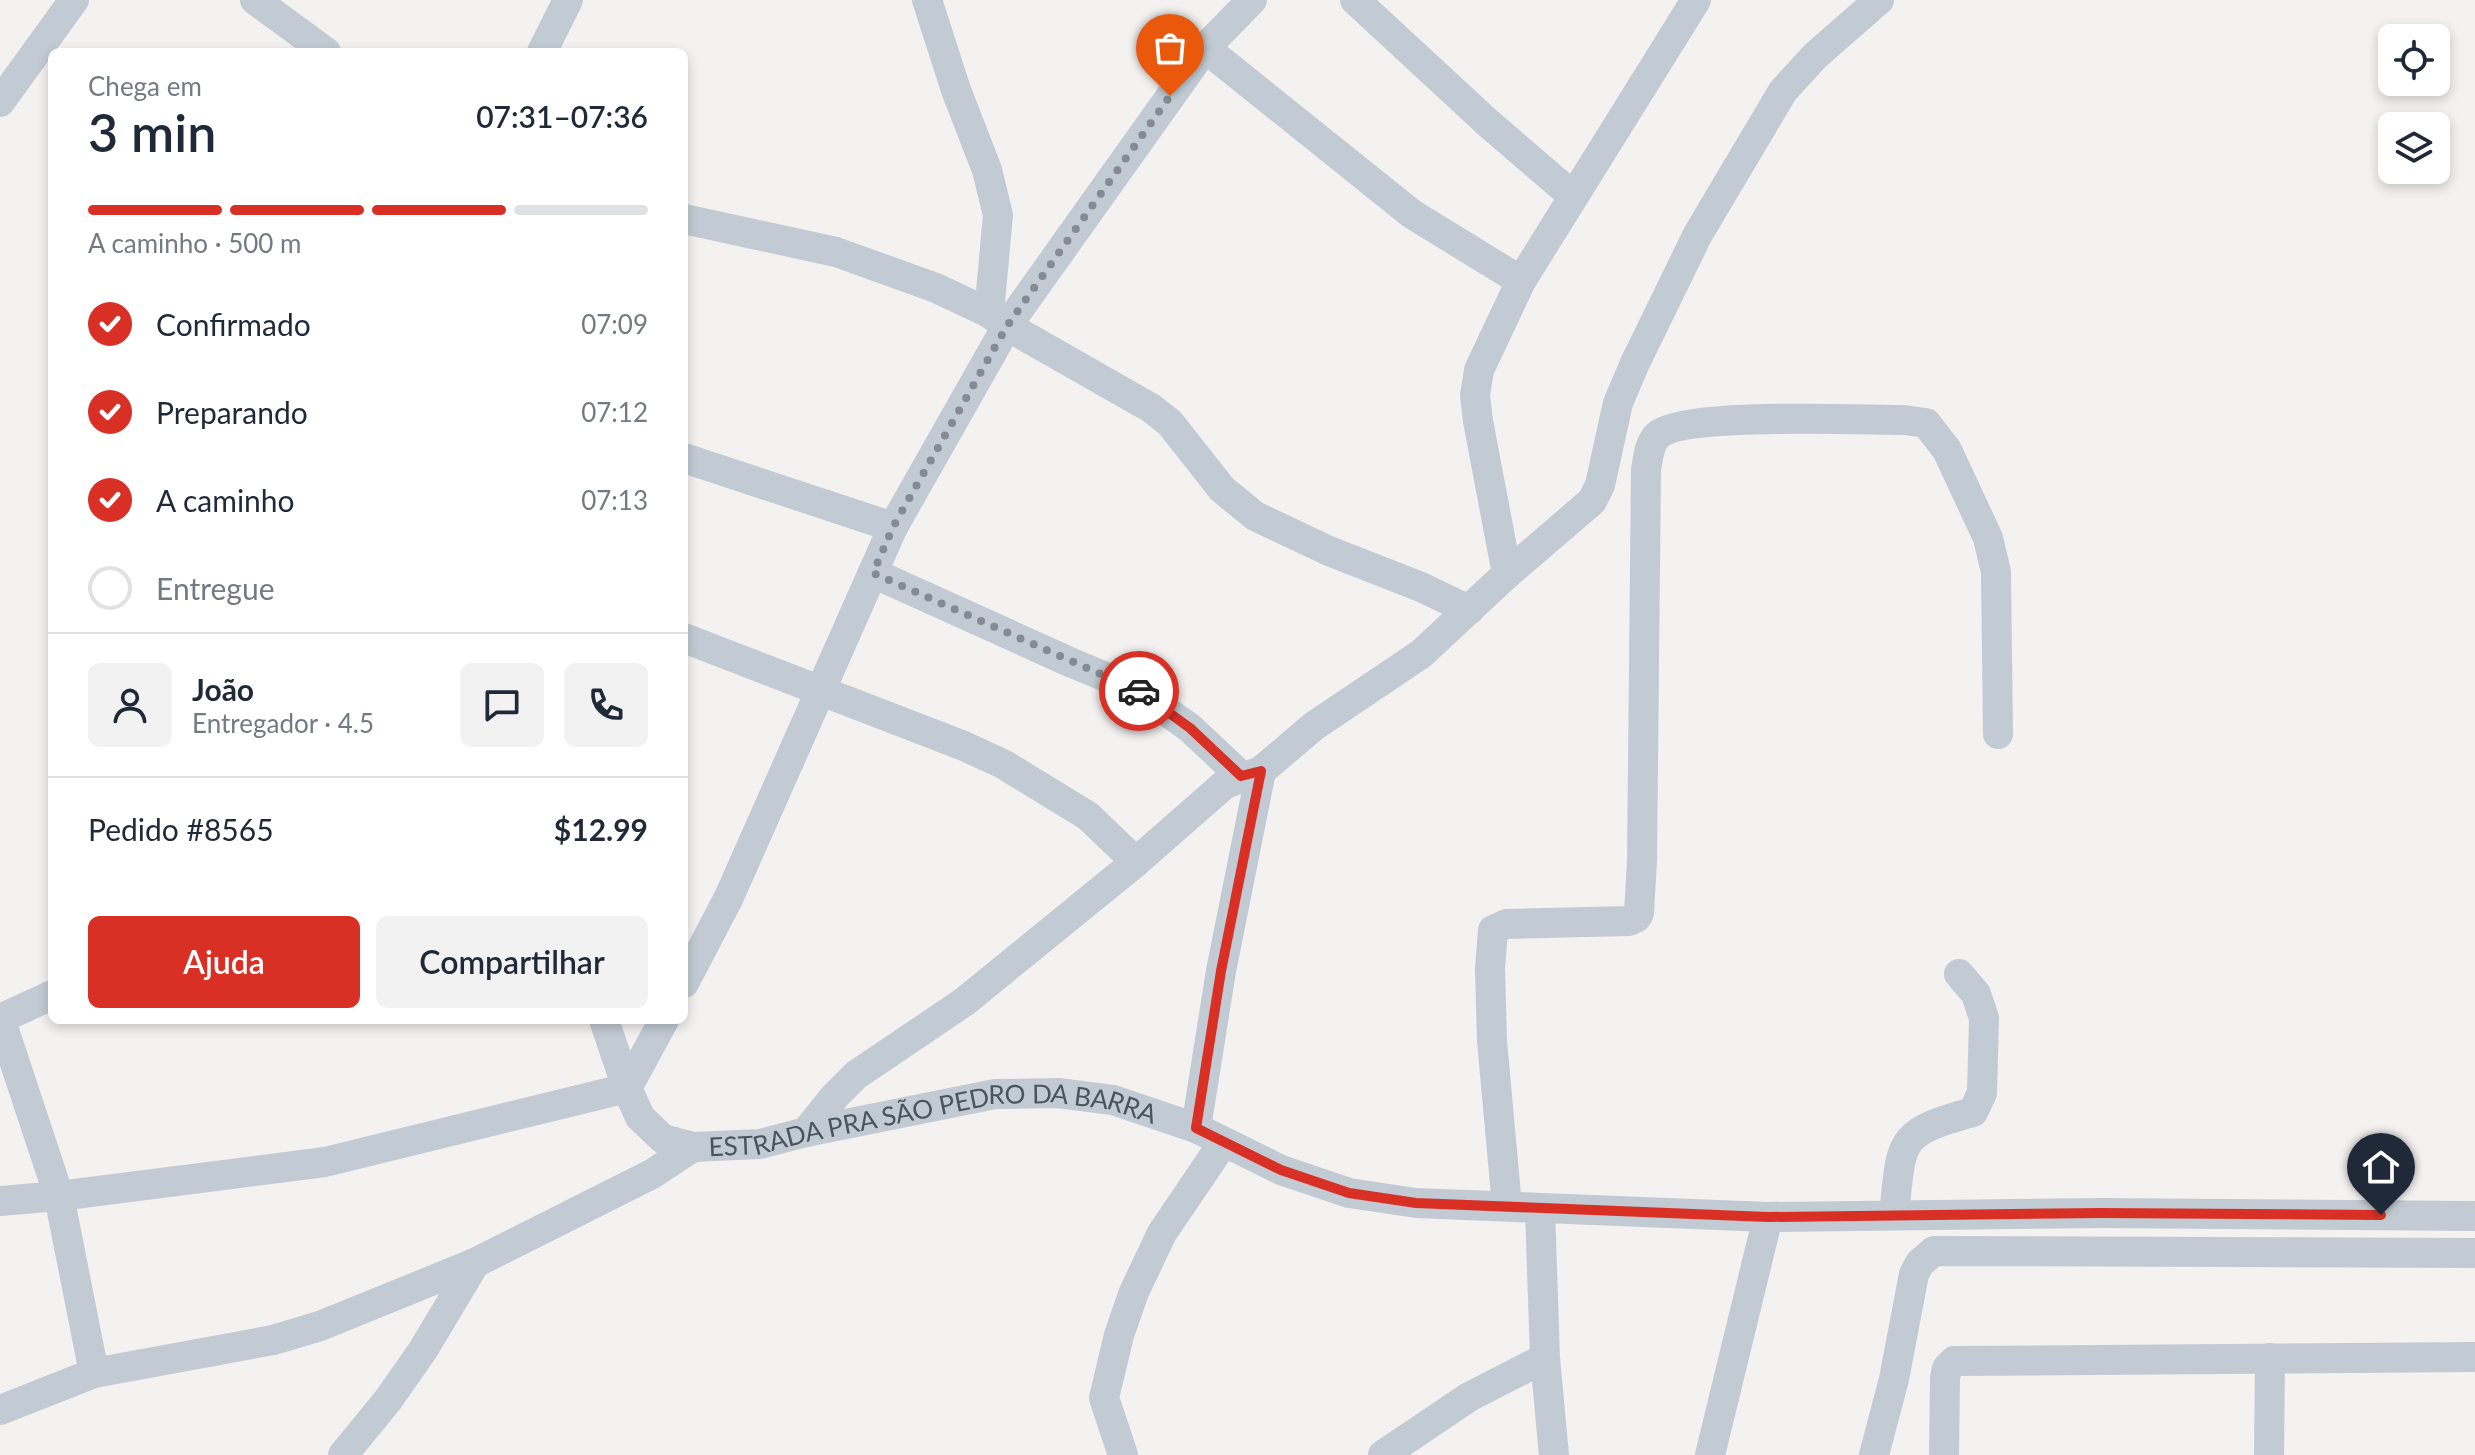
<!DOCTYPE html>
<html lang="pt">
<head>
<meta charset="utf-8">
<style>
	body { margin:0; font-family:Lato,sans-serif; background:#f2f2f3; color:#1f2937; height:100vh; display:flex; flex-direction:column; font-size:30px; white-space:nowrap }
	* { box-sizing:border-box; margin:0 }
	p { font-size:26px; color:#747a83 }
	.icon { flex:none; width:44px; height:44px; fill:none; stroke:currentColor; stroke-width:2; stroke-linecap:round; stroke-linejoin:round }
	.map { position:relative; flex:1; overflow:hidden }
	.details { position:absolute; left:48px; top:48px; width:640px; height:976px; display:flex; flex-direction:column; background:#fff; border-radius:12px; box-shadow:0 4px 12px #0003 }
	.details>* { flex:none }
	.fabs { position:absolute; left:2378px; top:24px; display:grid; gap:16px }
	.fabs a { display:grid; place-items:center; width:72px; height:72px; border-radius:12px; background:#fff; box-shadow:0 4px 12px #0003; font-size:40px }
	.pin { position:absolute; display:grid; place-items:center; width:68px; height:68px; color:#fff; margin:-82px -34px; border-radius:50% 50% 50% 0; rotate:-45deg; box-shadow:0 0 8px #0007 }
	.pin .icon { rotate:45deg }
	.courier { position:absolute; display:grid; place-items:center; width:80px; height:80px; margin:-40px; border:6px solid #d93025; border-radius:50%; background:#fff; color:#222; box-shadow:0 2px 10px #0007 }
	.overview em { font-style:normal; font-weight:600 }
	.overview div { display:flex; flex-direction:column-reverse }
	.overview { display:flex; align-items:center; justify-content:space-between; height:136px; padding:0 40px }
	h1 { font-size:52px; font-weight:600; line-height:60px }
	.bar { display:grid; grid-template-columns:repeat(4,1fr); gap:12px 8px; align-content:center; height:96px; padding:0 40px }
	.bar i { height:10px; border-radius:6px; background:#e0e1e3 }
	.bar .selected { background:#d93025 }
	.bar p { grid-column:span 4 }
	.line { display:flex; align-items:center; gap:20px; padding:0 40px; border-top:2px solid #e0e1e3 }
	.line div { flex:1 }
	.round { display:grid; place-items:center; flex:none; width:84px; height:84px; border-radius:12px; background:#f2f2f3 }
	ol { padding:0 40px; list-style:none }
	li { display:flex; align-items:center; gap:24px; height:88px }
	li p { margin-inline-start:auto }
	li .icon { padding:8px; border-radius:50%; background:#d93025; color:#fff; stroke-width:4 }
	li:last-child { color:#747a83 }
	li i { width:44px; height:44px; border:4px solid #e0e1e3; border-radius:50% }
	.cta { display:flex; gap:16px; margin-top:auto; padding:16px 40px }
	.cta a { flex:1; height:92px; border-radius:12px; background:#d93025; color:#fff; font-size:32px; font-weight:600; line-height:92px; text-align:center }
	.cta a+a { background:#f2f2f3; color:#1f2937 }
	.map>svg:first-child { display:block }
</style>
</head>
<body>
<div class="map">
<svg width="2475" height="1455" viewBox="0 0 2475 1455">
	<rect width="100%" height="100%" fill="#f4f1f1"/>
	<g fill="none" stroke-linecap="round" stroke-linejoin="round">
		<!-- minor -->
		<g stroke="#c2cbd3" stroke-width="30">
			<path d="M255,0l71,52"/>
			<path d="M927,0l29,90 31,80 11,45 -9,98"/>
			<path d="M1355,0l133,123 85,73"/>
			<path d="M1205,48l207,166 109,67"/>
			<path d="M542,52l26,-52"/>
			<path d="M0,102l74,-102"/>
			<path d="M684,219l152,33 100,36 53,25 18,13 144,82 19,15 52,66 33,27 74,35 92,36 48,23"/>
			<path d="M684,458l209,69"/>
			<path d="M873,573l199,90 63,26 55,39 51,48"/>
			<path d="M1507,574l-29,-153 -3,-26 4,-25 42,-89 175,-281"/>
			<path d="M684,638l280,108 39,18 85,52 48,46"/>
			<path d="M684,983l45,-86 164,-370 114,-201 198,-278 47,-48"/>
			<path d="M0,1018l59,178 35,177"/>
			<path d="M0,1019l52,-24"/>
			<path id="s1" d="M604,1020l23,68 13,29 23,22 30,8 67,-3 46,-12 189,-38 63,-1 55,7 83,28 85,42 68,23 67,10 352,14 332,-4 375,3"/>
			<path d="M1196,1128l25,-157 40,-200"/>
			<path d="M806,1132l29,-36 21,-21 108,-73 172,-140 89,-78 36,-13 53,-45 107,-72 86,-80 85,-73 8,-16 18,-82 17,-40 63,-129 85,-143 32,-35 64,-56"/>
			<path d="M0,1201l59,-5 266,-34 302,-74 37,-68"/>
			<path d="M1507,1206l-15,-165 -2,-72 3,-39 13,-6 123,-3 7,-3 3,-5 3,-52 4,-391c2,-12 3,-27 12,-35 26,-23 202,-15 246,-15l22,3 21,27 41,88 8,34 2,162"/>
			<path d="M1540,1209l5,149 9,97"/>
			<path d="M1894,1215c8,-75 2,-82 79,-103l9,-19 2,-75 -8,-24 -17,-20"/>
			<path d="M0,1410l94,-37 179,-33 47,-14 155,-63 177,-89 41,-27"/>
			<path d="M343,1455l45,-55 35,-50 52,-87"/>
			<path d="M1123,1455l-19,-57 15,-63 15,-43 28,-59 61,-90"/>
			<path d="M1383,1455l86,-58 76,-39"/>
			<path d="M1710,1455l58,-238"/>
			<path d="M1874,1455l20,-76 20,-105 6,-11 14,-12 541,2"/>
			<path d="M1944,1455l1,-77 2,-10 7,-7 521,-4"/>
			<path d="M2269,1455l1,-97"/>
		</g>
	</g>
	<g fill="none" stroke-linecap="round" stroke-linejoin="round">
		<!-- done -->
		<path stroke="#858b92" stroke-width="8" stroke-dasharray="0 14.4" d="M1139,691l-266,-118 20,-46 114,-201 163,-230"/>
		<!-- route -->
		<path stroke="#d93025" stroke-width="10" d="M1139,691l51,37 51,48 20,-5 -40,200 -25,157 85,42 68,23 67,10 352,14 332,-4 281,2"/>
	</g>
	<g text-anchor="middle" dominant-baseline="central" stroke-width="7" stroke-linejoin="round" paint-order="stroke">
		<!-- street labels -->
		<g font-size="26" fill="#49545f" stroke="#fff">
			<text stroke="none"><textPath href="#s1" startOffset="410">ESTRADA PRA SÃO PEDRO DA BARRA</textPath></text>
		</g>
	</g>
</svg>
<div class="fabs">
<a><svg class="icon" aria-label="locate" viewBox="0 0 24 24"><circle cx="12" cy="12" r="6"/><path d="M12 2v4M12 18v4M2 12h4M18 12h4"/></svg></a>
<a><svg class="icon" aria-label="layers" viewBox="0 0 24 24"><path d="M12 4l9 5-9 5-9-5zM3 14l9 5 9-5"/></svg></a>
</div>
<div class="pin" style="left:1170px;top:96px;background:#ea580c"><svg class="icon" aria-label="bag" viewBox="0 0 24 24"><path d="M5 8h14l-1 12H6zM9 8a3 3 0 0 1 6 0"/></svg></div>
<div class="pin" style="left:2381px;top:1215px;background:#1f2937"><svg class="icon" aria-label="home" viewBox="0 0 24 24"><path d="M3 11l9-7 9 7M6 9v11h12V9"/></svg></div>
<div class="courier" style="left:1139px;top:691px"><svg class="icon" aria-label="car" viewBox="0 0 24 24"><path d="M5 17H2v-5l4-1 3-4h7l3 4 3 1v5h-3M9 17h6M6 11h13"/><circle cx="7" cy="17" r="2"/><circle cx="17" cy="17" r="2"/></svg></div>
<section class="details">
<div class="overview"><div><h1>3 min</h1><p>Chega em</p></div><em>07:31–07:36</em></div>
<div class="bar"><i class="selected"></i><i class="selected"></i><i class="selected"></i><i></i><p>A caminho · 500 m</p></div>
<ol>
<li><svg class="icon" aria-label="check" viewBox="0 0 24 24"><path d="M5 12l5 5 9-10"/></svg>Confirmado<p>07:09</p></li>
<li><svg class="icon" aria-label="check" viewBox="0 0 24 24"><path d="M5 12l5 5 9-10"/></svg>Preparando<p>07:12</p></li>
<li><svg class="icon" aria-label="check" viewBox="0 0 24 24"><path d="M5 12l5 5 9-10"/></svg>A caminho<p>07:13</p></li>
<li><i></i>Entregue</li>
</ol>
<div class="line" style="height:144px"><a class="round"><svg class="icon" aria-label="person" viewBox="0 0 24 24"><circle cx="12" cy="8" r="4"/><path d="M4 21q1-7 8-7t8 7"/></svg></a><div><b>João</b><p>Entregador · 4.5</p></div><a class="round"><svg class="icon" aria-label="chat" viewBox="0 0 24 24"><path d="M4 5h16v11H9l-5 4z"/></svg></a><a class="round"><svg class="icon" aria-label="phone" viewBox="0 0 24 24"><path d="M5 4h4l2 5-3 2q2 4 5 5l2-3 5 2v4C11 20 4 13 5 4z"/></svg></a></div>
<div class="line" style="height:104px"><div>Pedido #8565</div><b>$12.99</b></div>
<div class="cta"><a>Ajuda</a><a>Compartilhar</a></div>
</section>
</div>
</body>
</html>
